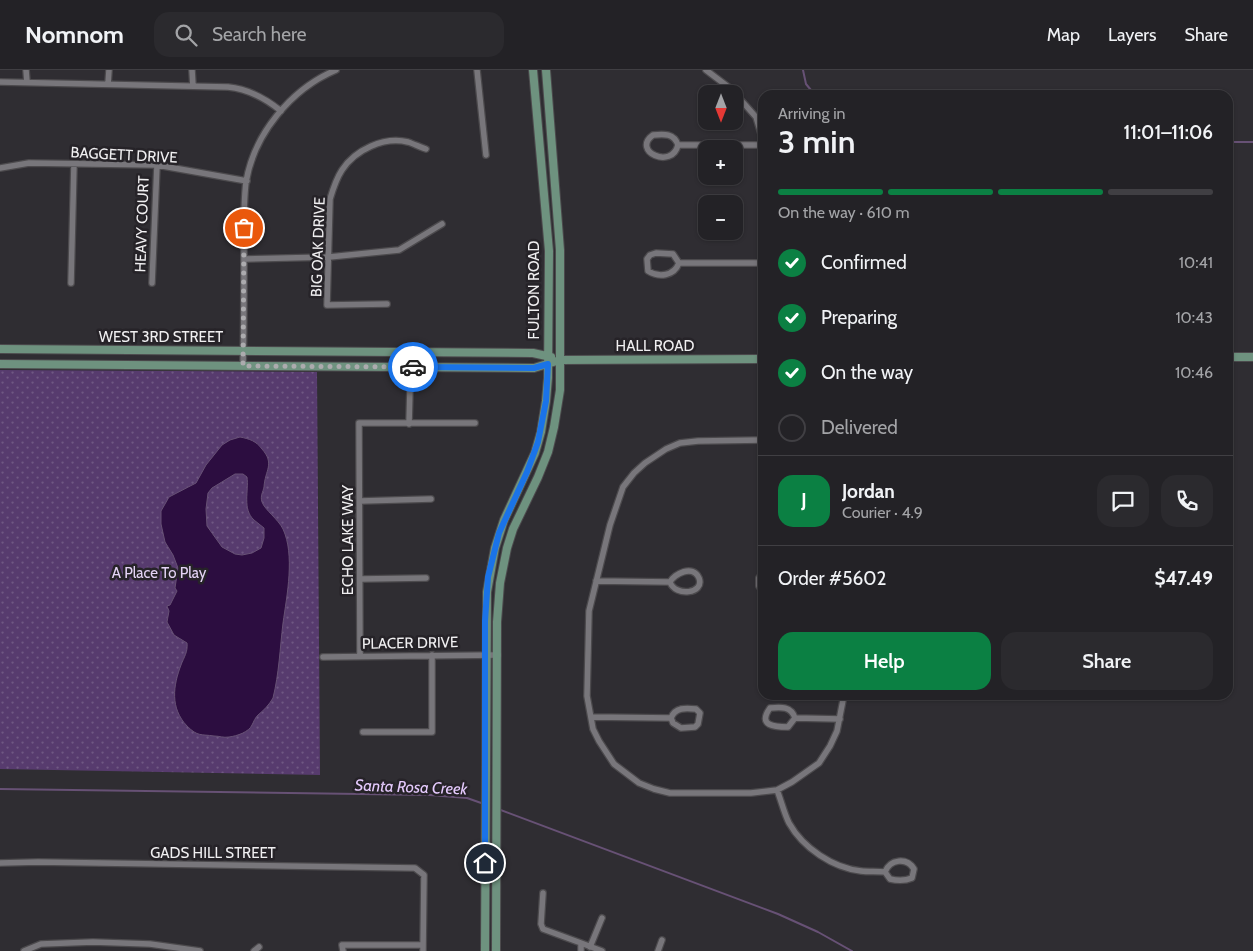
<!DOCTYPE html>
<html lang="en">
<head>
<meta charset="utf-8">
<style>
	body { margin:0; font-family:Cabin,sans-serif; background:#2b2a2e; color:#f1f3f6; height:100vh; display:flex; flex-direction:column; font-size:19px; white-space:nowrap }
	* { box-sizing:border-box; margin:0 }
	p { font-size:16px; color:#a3a4a7 }
	.icon { flex:none; width:28px; height:28px; fill:none; stroke:currentColor; stroke-width:2; stroke-linecap:round; stroke-linejoin:round }
	.map { position:relative; flex:1; overflow:hidden }
	.panel { position:absolute; left:758px; top:20px; width:475px; height:610px; display:flex; flex-direction:column; background:#232226; border-radius:15px; box-shadow:0 1px 4px #0004,0 0 0 1px #403f43 }
	.panel>* { flex:none }
	.needle { width:32px; rotate:180deg }
	.controls { position:absolute; left:698px; top:15px; display:grid; gap:10px }
	.controls a { display:grid; place-items:center; width:45px; height:45px; border-radius:10px; background:#232226; box-shadow:0 1px 4px #0004,0 0 0 1px #403f43; font-size:25px }
	.pin { position:absolute; display:grid; place-items:center; width:42px; height:42px; color:#fff; margin:-21px; border:2px solid #fff; border-radius:50%; box-shadow:0 1px 5px #0007 }
	.courier { position:absolute; display:grid; place-items:center; width:50px; height:50px; margin:-25px; border:4px solid #1a73e8; border-radius:50%; background:#fff; color:#222; box-shadow:0 1px 6px #0007 }
	.overview em { font-style:normal; font-weight:600 }
	.overview div { display:flex; flex-direction:column-reverse }
	.overview { display:flex; align-items:center; justify-content:space-between; height:85px; padding:0 20px }
	h1 { font-size:32px; font-weight:600; line-height:38px }
	.bar { display:grid; grid-template-columns:repeat(4,1fr); gap:8px 5px; align-content:center; height:60px; padding:0 20px }
	.bar i { height:6px; border-radius:4px; background:#403f43 }
	.bar .on { background:#0b8043 }
	.bar p { grid-column:span 4 }
	.line { display:flex; align-items:center; gap:12px; padding:0 20px; border-top:1px solid #403f43 }
	.line div { flex:1 }
	.round { display:grid; place-items:center; flex:none; width:52px; height:52px; border-radius:15px; background:#2b2a2e }
	ol { padding:0 20px; list-style:none }
	li { display:flex; align-items:center; gap:15px; height:55px }
	li p { margin-inline-start:auto }
	li .icon { padding:5px; border-radius:50%; background:#0b8043; color:#fff; stroke-width:4 }
	li:last-child { color:#a3a4a7 }
	li i { width:28px; height:28px; border:2px solid #403f43; border-radius:50% }
	.cta { display:flex; gap:10px; margin-top:auto; padding:10px 20px }
	.cta a { flex:1; height:58px; border-radius:15px; background:#0b8043; color:#fff; font-size:20px; font-weight:600; line-height:58px; text-align:center }
	.cta a+a { background:#2b2a2e; color:#f1f3f6 }
	header { display:flex; align-items:center; gap:30px; box-sizing:border-box; height:70px; padding:0 25px; background:#232226; border-bottom:1px solid #403f43 }
	header strong { font-size:24px }
	nav { display:flex; gap:28px; margin-inline-start:auto; font-size:18px }
	.search { width:350px; height:45px; background:#2b2a2e; display:flex; align-items:center; gap:12px; box-sizing:border-box; padding:0 18px; border-radius:15px; color:#a3a4a7; font-size:19px }
	.map>svg:first-child { display:block }
</style>
</head>
<body>
<header>
<strong>Nomnom</strong>
<div class="search"><svg class="icon" aria-label="search" viewBox="0 0 24 24"><circle cx="10" cy="10" r="6"/><path d="M15 15l6 6"/></svg>Search here</div>
<nav><a>Map</a><a>Layers</a><a>Share</a></nav>
</header>
<div class="map">
<svg width="1253" height="881" viewBox="0 0 1253 881">
	<defs>
		<pattern id="park-dots" width="8" height="8" patternUnits="userSpaceOnUse" patternTransform="scale(1.25)"><rect width="8" height="8" fill="#573b6e"/><path d="M2 2h.1M6 6h.1" fill="none" stroke="#6f5883" stroke-width="1.8" stroke-linecap="round"/></pattern>
	</defs>
	<rect width="100%" height="100%" fill="#2f2d32"/>
	<!-- park -->
	<path fill="url(#park-dots)" d="M0,300l317,2 3,403 -320,-6z"/>
	<!-- water -->
	<path fill="#2c0d40" stroke="#675175" fill-rule="evenodd" d="M240,367c10,2 16,4 22,12 13,15 3,21 2,38 -1,5 -4,9 -2,15 3,8 16,17 21,27 12,26 4,66 0,94 -3,25 -4,51 -10,75 -4,7 -9,12 -15,17 -3,3 -4,6 -6,10 -3,7 -15,11 -23,12 -6,1 -9,-1 -15,-1 -13,-2 -16,1 -27,-10 -17,-18 -14,-40 -6,-61 3,-8 7,-13 6,-22l-13,-8 -7,-13 2,-11 -2,-5 3,-1 7,-14 -2,-3 3,-20 -5,-13 -8,-13 -4,-18v-13l8,-14 27,-14 10,-18 16,-20 8,-5zM235,404h8l4,3c2,14 -5,32 7,43 3,3 7,5 10,8v10l-3,10 -9,5 -10,2 -7,-1 -13,-7 -15,-21 -1,-17 2,-16 4,-5z"/>
	<g fill="none" stroke-linecap="round" stroke-linejoin="round">
		<!-- stream -->
		<path stroke="#675175" stroke-width="2" d="M803,0l3,14 9,11
			M1228,72h25
			M0,719l430,6 37,3 17,6
			M498,739l280,105 40,18 34,19"/>
		<!-- street casing -->
		<g stroke="#4c4a4d" stroke-width="8">
			<path id="street" d="M26,0l1,12
				M192,0l1,16
				M477,0l9,85
				M706,0l25,19 25,28 6,20
				M0,12l228,5c21,2 37,11 53,24
				M108,14l1,-14
				M653,65c11,-1 21,-2 25,10 -6,25 -47,6 -25,-10z
				M678,75h84
				M0,98l29,-5 128,2 90,16
				M656,183l17,1 6,9c-5,13 -20,15 -31,8l-1,-12 3,-4z
				M244,189l85,-2 70,-7 43,-26
				M679,193h83
				M71,213l3,-119
				M152,213l5,-118
				M387,234l-60,1 3,-106c3,-10 6,-20 12,-29 13,-20 42,-34 66,-28 6,2 12,5 18,7
				M243,296c1,-36 1,-72 1,-107 0,-26 -1,-52 2,-77 8,-48 45,-93 90,-112
				M409,354l2,-71
				M762,370l-64,1 -18,2 -14,6 -21,14 -11,10 -11,14 -13,38 -21,86 -2,85 6,33 6,12 15,23 25,19 15,6 16,4h81l26,-3 15,-8 27,-19 11,-17 7,-15 7,-36
				M360,431l71,-2
				M762,504l-3,4v8l3,4
				M361,509l65,-1
				M596,511l74,1c5,15 35,12 29,-4 -6,-14 -25,-4 -29,4
				M360,586l-1,-233h116
				M323,587l175,-2
				M591,647l80,1 2,5 8,5 14,-1 3,-3 2,-11 -4,-4c-10,-1 -21,-2 -25,9
				M795,648l-7,9c-13,0 -31,-1 -18,-19 11,-1 21,-2 25,10l45,1
				M363,662h69v-77
				M777,720c4,10 7,23 12,33 14,25 44,45 72,48 8,1 16,0 24,1l5,7c8,2 15,2 22,-1l2,-9c-7,-12 -24,-10 -29,3
				M0,793l38,-1 377,6 9,7 -1,76
				M543,823l-2,31 2,5 38,14
				M590,877l12,-29
				M24,881l17,-7 52,-2 57,2 50,7
				M254,881l5,-4
				M343,881l-1,-6h81
				M581,881v-8l21,8
				M658,881l4,-11"/>
		</g>
		<!-- secondary casing -->
		<g stroke="#4c4a4d" stroke-width="10">
			<path id="secondary" d="M0,279l533,4 18,4
				M1228,287h25
				M0,294l534,4 26,-8 202,-1
				M485,881l2,-359 8,-44 9,-28 31,-67 6,-21 5,-31 2,-23 1,-127 -16,-181
				M496,881l1,-329 3,-39 7,-35 6,-19 25,-52 10,-25 6,-25 6,-37v-140l-14,-180"/>
		</g>
		<!-- street -->
		<use href="#street" stroke="#78767b" stroke-width="5.5"/>
		<!-- secondary -->
		<use href="#secondary" stroke="#6e927f" stroke-width="8"/>
	</g>
	<g fill="none" stroke-linecap="round" stroke-linejoin="round">
		<!-- done -->
		<path stroke="#acabae" stroke-width="5" stroke-dasharray="0 9" d="M244,158l-1,138 170,1"/>
		<!-- route -->
		<path stroke="#1a73e8" stroke-width="6" d="M413,297l121,1 14,-4 -2,37 -8,41 -11,30 -28,61 -11,44 -3,44v242"/>
	</g>
	<g text-anchor="middle" dominant-baseline="central" stroke-width="5" stroke-linejoin="round" paint-order="stroke">
		<!-- street labels -->
		<g font-size="15" fill="#f0eff1" stroke="#262328">
			<text transform="translate(124 85) rotate(3)">BAGGETT DRIVE</text>
			<text transform="translate(142 154) rotate(-88)">HEAVY COURT</text>
			<text transform="translate(318 177) rotate(-88)">BIG OAK DRIVE</text>
			<text transform="translate(534 220) rotate(-90)">FULTON ROAD</text>
			<text x="161" y="267">WEST 3RD STREET</text>
			<text x="655" y="276">HALL ROAD</text>
			<text transform="translate(348 470) rotate(-90)">ECHO LAKE WAY</text>
			<text transform="translate(410 573) rotate(-1)">PLACER DRIVE</text>
			<text x="213" y="783">GADS HILL STREET</text>
		</g>
		<!-- park labels -->
		<g font-size="15" fill="#e4d3f5" stroke="#262328">
			<text x="159" y="503">A Place To Play</text>
		</g>
		<!-- water labels -->
		<g font-size="16" font-style="italic" fill="#e6cbfe" stroke="#262328">
			<text transform="translate(411 717) rotate(2)">Santa Rosa Creek</text>
		</g>
	</g>
</svg>
<div class="controls">
<a><svg class="needle" viewBox="-14 -14 28 28"><path d="M0-13l5 13h-10z" fill="#e53935"/><path d="M0 13l5-13h-10z" fill="#a3a4a7"/></svg></a>
<a>+</a>
<a>−</a>
</div>
<div class="pin" style="left:244px;top:158px;background:#ea580c"><svg class="icon" aria-label="bag" viewBox="0 0 24 24"><path d="M5 8h14l-1 12H6zM9 8a3 3 0 0 1 6 0"/></svg></div>
<div class="pin" style="left:485px;top:793px;background:#1f2937"><svg class="icon" aria-label="home" viewBox="0 0 24 24"><path d="M3 11l9-7 9 7M6 9v11h12V9"/></svg></div>
<div class="courier" style="left:413px;top:297px"><svg class="icon" aria-label="car" viewBox="0 0 24 24"><path d="M5 17H2v-5l4-1 3-4h7l3 4 3 1v5h-3M9 17h6M6 11h13"/><circle cx="7" cy="17" r="2"/><circle cx="17" cy="17" r="2"/></svg></div>
<section class="panel">
<div class="overview"><div><h1>3 min</h1><p>Arriving in</p></div><em>11:01–11:06</em></div>
<div class="bar"><i class="on"></i><i class="on"></i><i class="on"></i><i></i><p>On the way · 610 m</p></div>
<ol>
<li><svg class="icon" aria-label="check" viewBox="0 0 24 24"><path d="M5 12l5 5 9-10"/></svg>Confirmed<p>10:41</p></li>
<li><svg class="icon" aria-label="check" viewBox="0 0 24 24"><path d="M5 12l5 5 9-10"/></svg>Preparing<p>10:43</p></li>
<li><svg class="icon" aria-label="check" viewBox="0 0 24 24"><path d="M5 12l5 5 9-10"/></svg>On the way<p>10:46</p></li>
<li><i></i>Delivered</li>
</ol>
<div class="line" style="height:90px"><b class="round" style="background:#0b8043;color:#fff">J</b><div><b>Jordan</b><p>Courier · 4.9</p></div><a class="round"><svg class="icon" aria-label="chat" viewBox="0 0 24 24"><path d="M4 5h16v11H9l-5 4z"/></svg></a><a class="round"><svg class="icon" aria-label="phone" viewBox="0 0 24 24"><path d="M5 4h4l2 5-3 2q2 4 5 5l2-3 5 2v4C11 20 4 13 5 4z"/></svg></a></div>
<div class="line" style="height:65px"><div>Order #5602</div><b>$47.49</b></div>
<div class="cta"><a>Help</a><a>Share</a></div>
</section>
</div>
</body>
</html>
